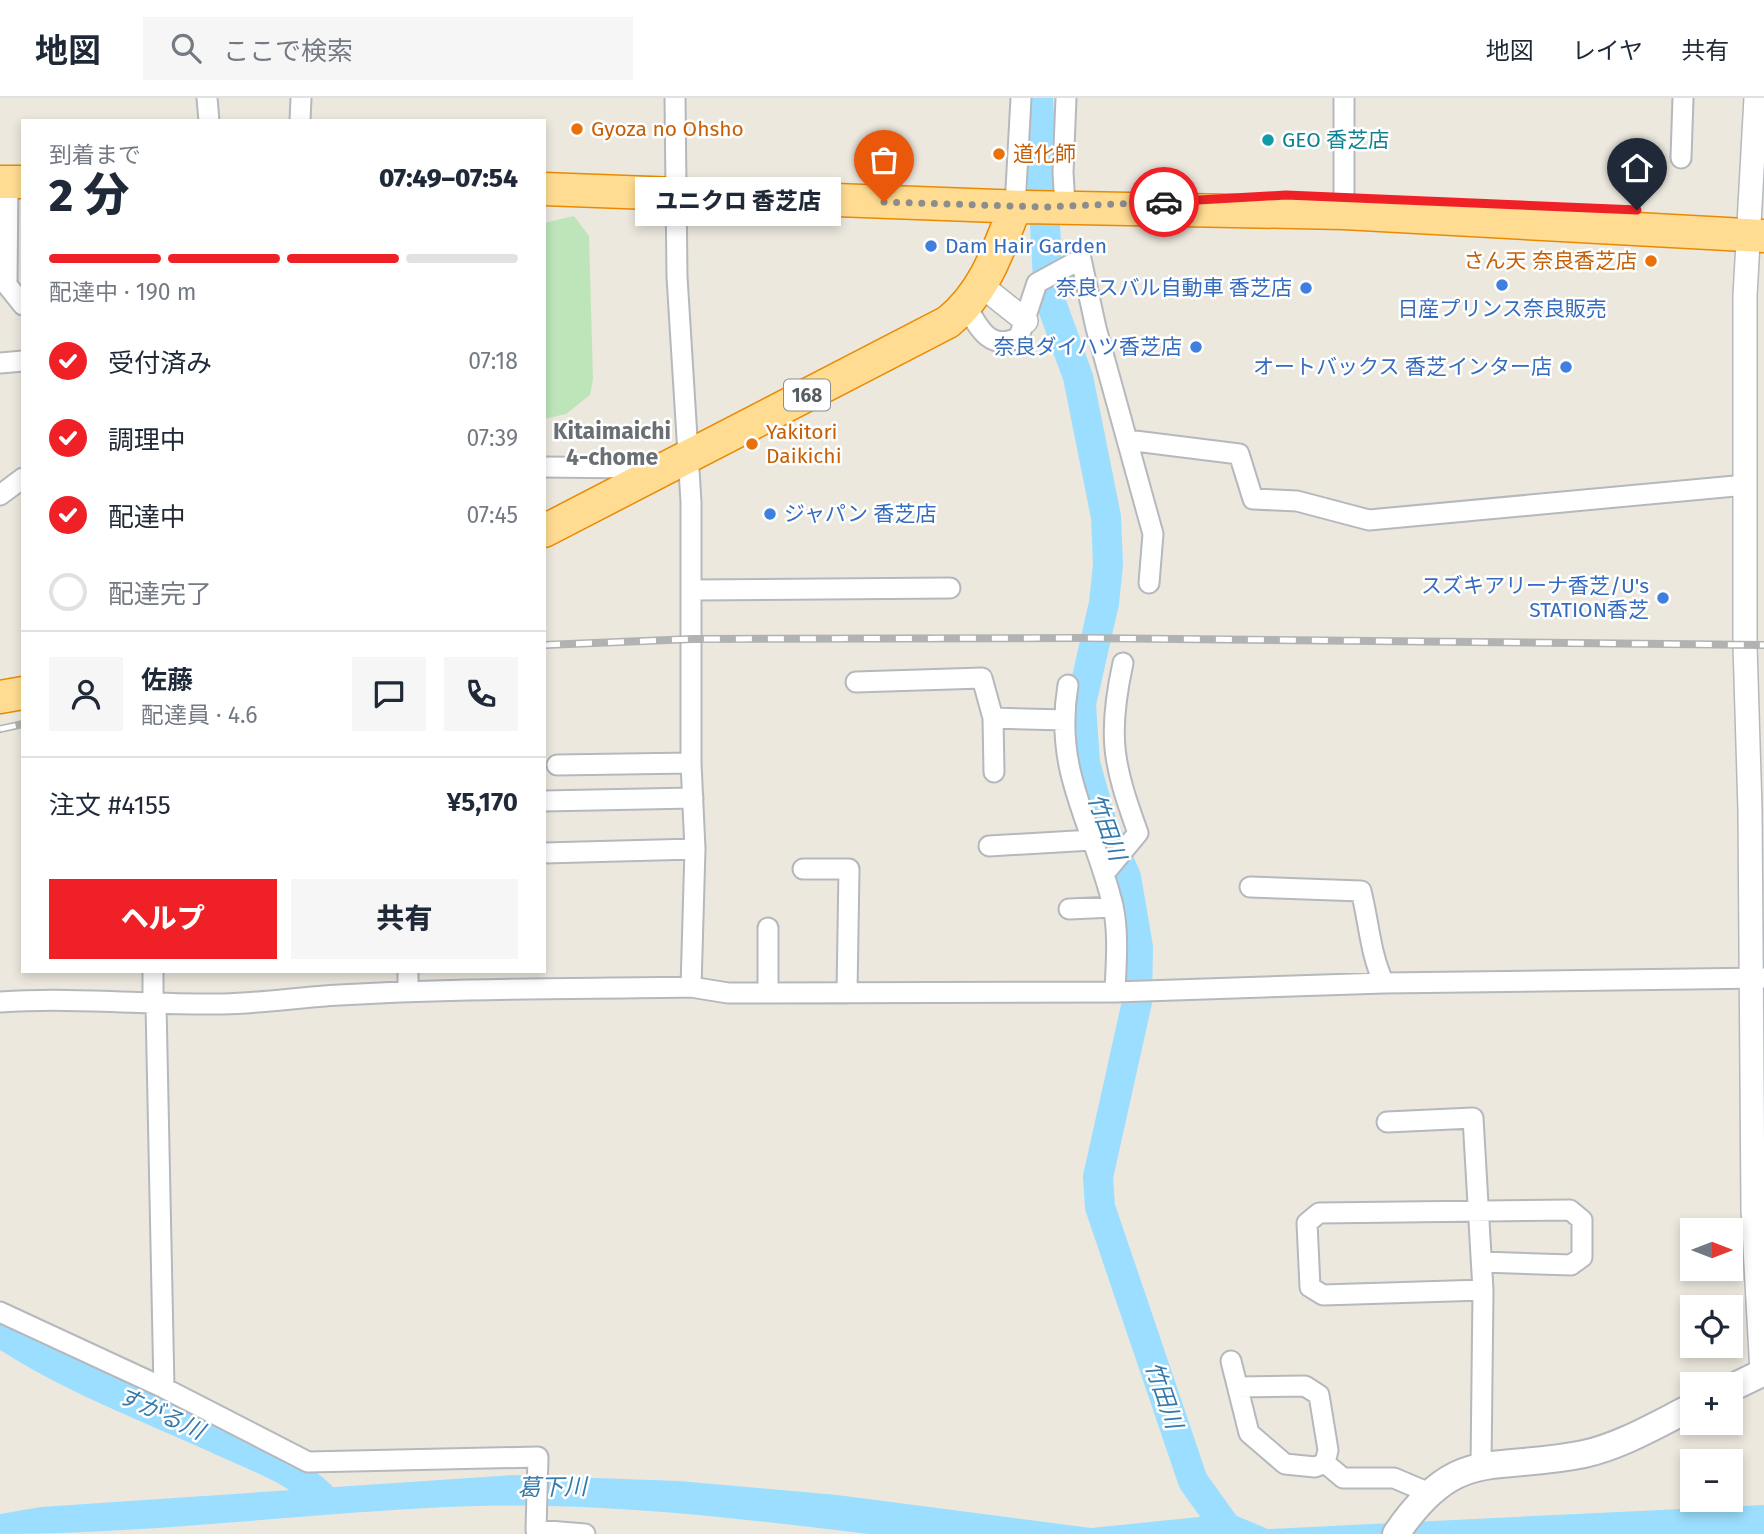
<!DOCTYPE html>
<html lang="ja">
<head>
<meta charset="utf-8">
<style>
	body { margin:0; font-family:"Fira Sans","Noto Sans JP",sans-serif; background:#f6f6f7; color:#1f2937; height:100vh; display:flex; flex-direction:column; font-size:26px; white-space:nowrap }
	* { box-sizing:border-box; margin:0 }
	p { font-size:23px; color:#747a83 }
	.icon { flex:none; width:38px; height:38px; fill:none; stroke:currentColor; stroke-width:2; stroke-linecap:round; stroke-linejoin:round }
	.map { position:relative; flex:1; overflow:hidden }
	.drawer { position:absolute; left:21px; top:21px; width:525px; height:854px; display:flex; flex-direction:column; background:#fff; border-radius:0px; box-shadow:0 4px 10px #0003 }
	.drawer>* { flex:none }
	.needle { width:46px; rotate:90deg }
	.buttons { position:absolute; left:1680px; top:1120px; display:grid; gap:14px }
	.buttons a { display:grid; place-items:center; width:63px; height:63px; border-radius:0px; background:#fff; box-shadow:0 4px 10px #0003; font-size:35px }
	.pin { position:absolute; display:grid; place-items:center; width:60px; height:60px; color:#fff; margin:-72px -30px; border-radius:50% 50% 50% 0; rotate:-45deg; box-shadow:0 0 7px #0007 }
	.pin .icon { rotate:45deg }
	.courier { position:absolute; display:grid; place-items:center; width:70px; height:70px; margin:-35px; border:5px solid #ef2126; border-radius:50%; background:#fff; color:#222; box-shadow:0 2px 9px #0007 }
	.bubble { position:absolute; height:49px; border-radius:0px; background:#fff; box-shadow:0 4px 10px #0003; font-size:23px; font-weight:800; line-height:49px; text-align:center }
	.headline em { font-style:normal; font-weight:800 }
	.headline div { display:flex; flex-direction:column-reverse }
	.headline { display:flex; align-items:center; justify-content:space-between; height:119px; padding:0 28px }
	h1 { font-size:46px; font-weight:800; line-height:52px }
	.bar { display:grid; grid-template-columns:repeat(4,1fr); gap:10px 7px; align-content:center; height:84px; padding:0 28px }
	.bar i { height:9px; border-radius:5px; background:#e0e1e3 }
	.bar .current { background:#ef2126 }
	.bar p { grid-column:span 4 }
	.line { display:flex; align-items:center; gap:18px; padding:0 28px; border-top:2px solid #e0e1e3 }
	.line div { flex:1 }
	.round { display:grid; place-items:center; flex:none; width:74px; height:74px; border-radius:0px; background:#f6f6f7 }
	ol { padding:0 28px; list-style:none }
	li { display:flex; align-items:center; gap:21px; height:77px }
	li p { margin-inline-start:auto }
	li .icon { padding:7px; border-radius:50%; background:#ef2126; color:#fff; stroke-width:4 }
	li:last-child { color:#747a83 }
	li i { width:38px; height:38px; border:4px solid #e0e1e3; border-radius:50% }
	.primary-button { display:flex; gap:14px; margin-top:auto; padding:14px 28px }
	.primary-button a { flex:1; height:80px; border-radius:0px; background:#ef2126; color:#fff; font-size:28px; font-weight:800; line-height:80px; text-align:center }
	.primary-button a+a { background:#f6f6f7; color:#1f2937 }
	header { display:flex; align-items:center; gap:42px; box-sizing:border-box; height:98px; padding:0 35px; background:#fff; border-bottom:2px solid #e0e1e3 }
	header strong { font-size:33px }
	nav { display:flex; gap:38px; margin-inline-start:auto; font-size:24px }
	.search { width:490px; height:63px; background:#f6f6f7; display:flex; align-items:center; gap:18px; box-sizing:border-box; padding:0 24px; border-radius:0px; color:#747a83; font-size:26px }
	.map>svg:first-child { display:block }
</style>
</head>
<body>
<header>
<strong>地図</strong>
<div class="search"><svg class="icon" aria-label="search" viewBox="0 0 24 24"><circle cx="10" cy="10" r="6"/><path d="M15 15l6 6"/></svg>ここで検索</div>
<nav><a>地図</a><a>レイヤ</a><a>共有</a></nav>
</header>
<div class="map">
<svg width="1764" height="1436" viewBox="0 0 1764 1436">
	<rect width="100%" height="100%" fill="#ece8de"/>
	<!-- green -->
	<path fill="#bee5b9" d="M574,118l15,20 4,143 -3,16 -24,19 -22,5v-196z"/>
	<!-- water -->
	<path fill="#9bdeff" d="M514,1377l165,6 158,14 254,33 108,-11 16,-18 17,15 36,15 496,-24v29h-895c-139,-17 -283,-34 -424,-27 -148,7 -297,27 -445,27v-20l41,-7z"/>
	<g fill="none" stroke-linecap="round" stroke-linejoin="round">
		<!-- river -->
		<path stroke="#9bdeff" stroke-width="30" d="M1038,0l11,199 29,80 28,140 2,48 -4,38 -23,101 4,59 16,57 25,57 12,70 -1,55 -39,175 2,30 93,274 38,53
			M0,1234c67,45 145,74 218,107 34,16 76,30 103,57"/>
		<!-- minor casing -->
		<g stroke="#b5b8bd" stroke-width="23">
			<path id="minor" d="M207,0l2,23
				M675,0l2,179 14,225v261l4,86 -4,138
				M1344,0v115
				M300,23l1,-23
				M1681,60l2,-60
				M8,84l-1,103 16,20
				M1015,109l6,-109
				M1065,109l-2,-35 3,-74
				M967,209c12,22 24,45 52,30l18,-54 44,-24 15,69 31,112 112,14 14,45 44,2 72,19 377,-35
				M0,265l23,-2
				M1127,342l26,94 -4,49
				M544,369l90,1 19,6
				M0,397l23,-17
				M692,492l258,-2
				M856,584l126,-4 11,40
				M1068,587c-15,89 26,140 45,221 6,28 3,58 2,86
				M557,667l134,-2
				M994,674l-1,-54 72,2
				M544,703l149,-3
				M989,748l103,-6
				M544,755l151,-4
				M803,771h46l-2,124
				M1104,776l34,-41c-25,-69 -31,-97 -15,-170
				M1250,789l111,4c8,31 9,63 23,92
				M1069,811l44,-2
				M768,830v65
				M408,873v21
				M0,904c74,-5 149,3 223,2 40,-1 78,-7 117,-9 117,-7 234,-6 351,-8l37,6 387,-1 269,-9 380,-5
				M153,907v-34
				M156,907l8,383 144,74 230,-5 -2,73 49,4
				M1387,1024l86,-4 10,172 -2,176
				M1482,1164l89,3 11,-8v-37l-12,-10 -251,3 -12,10 3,64 13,8 160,-5
				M0,1214l164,76
				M1231,1263l18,72 36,31 30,3 10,-4 3,-13 -9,-55 -14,-9 -67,1
				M1325,1365l18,15h51l33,14"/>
		</g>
		<!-- tertiary casing -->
		<g stroke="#b5b8bd" stroke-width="26">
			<path id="tertiary" d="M1756,0l-11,198v349l5,165 3,400 9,163
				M982,188l44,35"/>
		</g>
		<!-- secondary casing -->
		<g stroke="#b3b7bd" stroke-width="30">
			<path id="secondary" d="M1731,1290l33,-16
				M1396,1436c61,-90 97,-61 188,-80 37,-8 74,-30 108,-47"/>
		</g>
		<!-- trunk casing -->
		<g stroke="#ea8a00" stroke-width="35">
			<path id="trunk" d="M0,84h23
				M544,91l481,18 319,6 420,23
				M544,433l404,-209c37,-30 50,-71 67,-115
				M0,599l23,-4"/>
		</g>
		<!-- minor -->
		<use href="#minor" stroke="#fff" stroke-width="19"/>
		<!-- tertiary -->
		<use href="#tertiary" stroke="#fff" stroke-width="23"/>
		<!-- secondary -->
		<use href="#secondary" stroke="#fff" stroke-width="26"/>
		<!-- trunk -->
		<use href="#trunk" stroke="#ffdc91" stroke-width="32"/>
		<!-- rail casing -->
		<g stroke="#b1b2b2" stroke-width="8">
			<path id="rail" d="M544,547l149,-6 389,-1 682,7
				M0,631l23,-5"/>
		</g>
		<!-- rail -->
		<use href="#rail" stroke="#fff" stroke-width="5" stroke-dasharray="16" stroke-linecap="butt"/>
	</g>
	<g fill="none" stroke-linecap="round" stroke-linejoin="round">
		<!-- done -->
		<path stroke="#8c8e8d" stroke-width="7" stroke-dasharray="0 12.6" d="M884,104l161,5 119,-5"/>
		<!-- route -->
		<path stroke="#ef2126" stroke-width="9" d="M1164,104l122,-7 351,15"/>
	</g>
	<!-- markers -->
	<g fill="#e8710a" stroke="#fff" stroke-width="2.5">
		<circle cx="577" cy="31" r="7"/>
		<circle cx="999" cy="56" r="7"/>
		<circle cx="1651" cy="163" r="7"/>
		<circle cx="752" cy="346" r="7"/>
	</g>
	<circle fill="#0f9aa8" stroke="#fff" stroke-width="2.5" cx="1268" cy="42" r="7"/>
	<g fill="#3f7fe0" stroke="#fff" stroke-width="2.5">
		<circle cx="931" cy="148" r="7"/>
		<circle cx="1502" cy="187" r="7"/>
		<circle cx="1306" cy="190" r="7"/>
		<circle cx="1196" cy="249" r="7"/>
		<circle cx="1566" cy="269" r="7"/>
		<circle cx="770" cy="416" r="7"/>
		<circle cx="1663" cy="500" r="7"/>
	</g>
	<g text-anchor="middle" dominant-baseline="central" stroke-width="5" stroke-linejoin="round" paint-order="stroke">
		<!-- shield labels -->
		<rect fill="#fff" stroke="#8a8e90" stroke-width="2" x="784" y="281.5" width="46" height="31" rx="5"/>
		<g font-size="19" font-weight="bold" fill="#585d61">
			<text x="807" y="297">168</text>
		</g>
		<!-- food labels -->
		<g font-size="21" fill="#c56008" stroke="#fff" text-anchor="start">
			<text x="591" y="31">Gyoza no Ohsho</text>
			<text x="1013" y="56">道化師</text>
			<text x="1637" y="163" text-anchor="end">さん天 奈良香芝店</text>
			<text x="766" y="334">Yakitori<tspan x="766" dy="24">Daikichi</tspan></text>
		</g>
		<!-- culture labels -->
		<g font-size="21" fill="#0d838f" stroke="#fff" text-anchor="start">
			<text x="1282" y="42">GEO 香芝店</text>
		</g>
		<!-- shop labels -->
		<g font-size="21" fill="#366cbe" stroke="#fff" text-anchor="end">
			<text x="945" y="148" text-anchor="start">Dam Hair Garden</text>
			<text x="1292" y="190">奈良スバル自動車 香芝店</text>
			<text x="1502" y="211" text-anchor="middle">日産プリンス奈良販売</text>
			<text x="1182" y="249">奈良ダイハツ香芝店</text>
			<text x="1552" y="269">オートバックス 香芝インター店</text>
			<text x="784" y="416" text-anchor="start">ジャパン 香芝店</text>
			<text x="1649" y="488">スズキアリーナ香芝/U's<tspan x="1649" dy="24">STATION香芝</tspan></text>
		</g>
		<!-- neighbourhood labels -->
		<g font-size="23" font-weight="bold" fill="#696f73" stroke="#fff">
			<text x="612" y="333">Kitaimaichi<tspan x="612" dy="26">4-chome</tspan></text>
		</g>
		<!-- water labels -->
		<g font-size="23" font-style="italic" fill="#357aab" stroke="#fff">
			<text transform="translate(1107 729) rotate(70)">竹田川</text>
			<text transform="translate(1164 1297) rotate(71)">竹田川</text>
			<text transform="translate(161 1315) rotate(25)">すがる川</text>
			<text transform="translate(552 1389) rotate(-1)">葛下川</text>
		</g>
	</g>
</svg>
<div class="buttons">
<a><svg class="needle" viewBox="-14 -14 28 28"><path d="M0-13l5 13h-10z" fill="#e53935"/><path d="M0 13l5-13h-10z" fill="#747a83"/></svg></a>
<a><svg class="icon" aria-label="locate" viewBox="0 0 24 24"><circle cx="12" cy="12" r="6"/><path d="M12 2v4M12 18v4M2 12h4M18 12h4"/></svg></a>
<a>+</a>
<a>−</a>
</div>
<div class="pin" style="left:884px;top:104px;background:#ea580c"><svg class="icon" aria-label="bag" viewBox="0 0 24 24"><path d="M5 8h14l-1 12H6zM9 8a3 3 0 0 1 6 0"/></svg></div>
<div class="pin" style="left:1637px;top:112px;background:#1f2937"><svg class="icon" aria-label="home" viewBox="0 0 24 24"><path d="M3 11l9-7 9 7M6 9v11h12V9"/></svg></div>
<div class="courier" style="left:1164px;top:104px"><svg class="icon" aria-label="car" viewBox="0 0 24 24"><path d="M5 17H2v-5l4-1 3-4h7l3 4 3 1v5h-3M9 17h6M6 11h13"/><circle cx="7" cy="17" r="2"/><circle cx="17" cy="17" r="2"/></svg></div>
<div class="bubble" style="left:635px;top:79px;width:206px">ユニクロ 香芝店</div>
<section class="drawer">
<div class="headline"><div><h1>2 分</h1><p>到着まで</p></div><em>07:49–07:54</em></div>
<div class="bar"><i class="current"></i><i class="current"></i><i class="current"></i><i></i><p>配達中 · 190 m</p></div>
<ol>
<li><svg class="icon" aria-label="check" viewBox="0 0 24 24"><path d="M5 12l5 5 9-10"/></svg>受付済み<p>07:18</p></li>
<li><svg class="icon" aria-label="check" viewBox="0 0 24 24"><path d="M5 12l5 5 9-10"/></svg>調理中<p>07:39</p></li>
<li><svg class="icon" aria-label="check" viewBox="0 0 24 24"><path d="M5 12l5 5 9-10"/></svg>配達中<p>07:45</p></li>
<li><i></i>配達完了</li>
</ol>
<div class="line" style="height:126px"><a class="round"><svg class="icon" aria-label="person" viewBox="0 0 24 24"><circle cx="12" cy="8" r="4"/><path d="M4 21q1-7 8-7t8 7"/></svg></a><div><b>佐藤</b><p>配達員 · 4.6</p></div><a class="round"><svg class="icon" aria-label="chat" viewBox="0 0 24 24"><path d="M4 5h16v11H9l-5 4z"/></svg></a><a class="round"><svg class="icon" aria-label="phone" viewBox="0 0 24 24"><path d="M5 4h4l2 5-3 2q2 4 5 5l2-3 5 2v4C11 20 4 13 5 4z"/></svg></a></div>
<div class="line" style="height:91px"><div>注文 #4155</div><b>¥5,170</b></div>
<div class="primary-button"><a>ヘルプ</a><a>共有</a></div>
</section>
</div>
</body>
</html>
